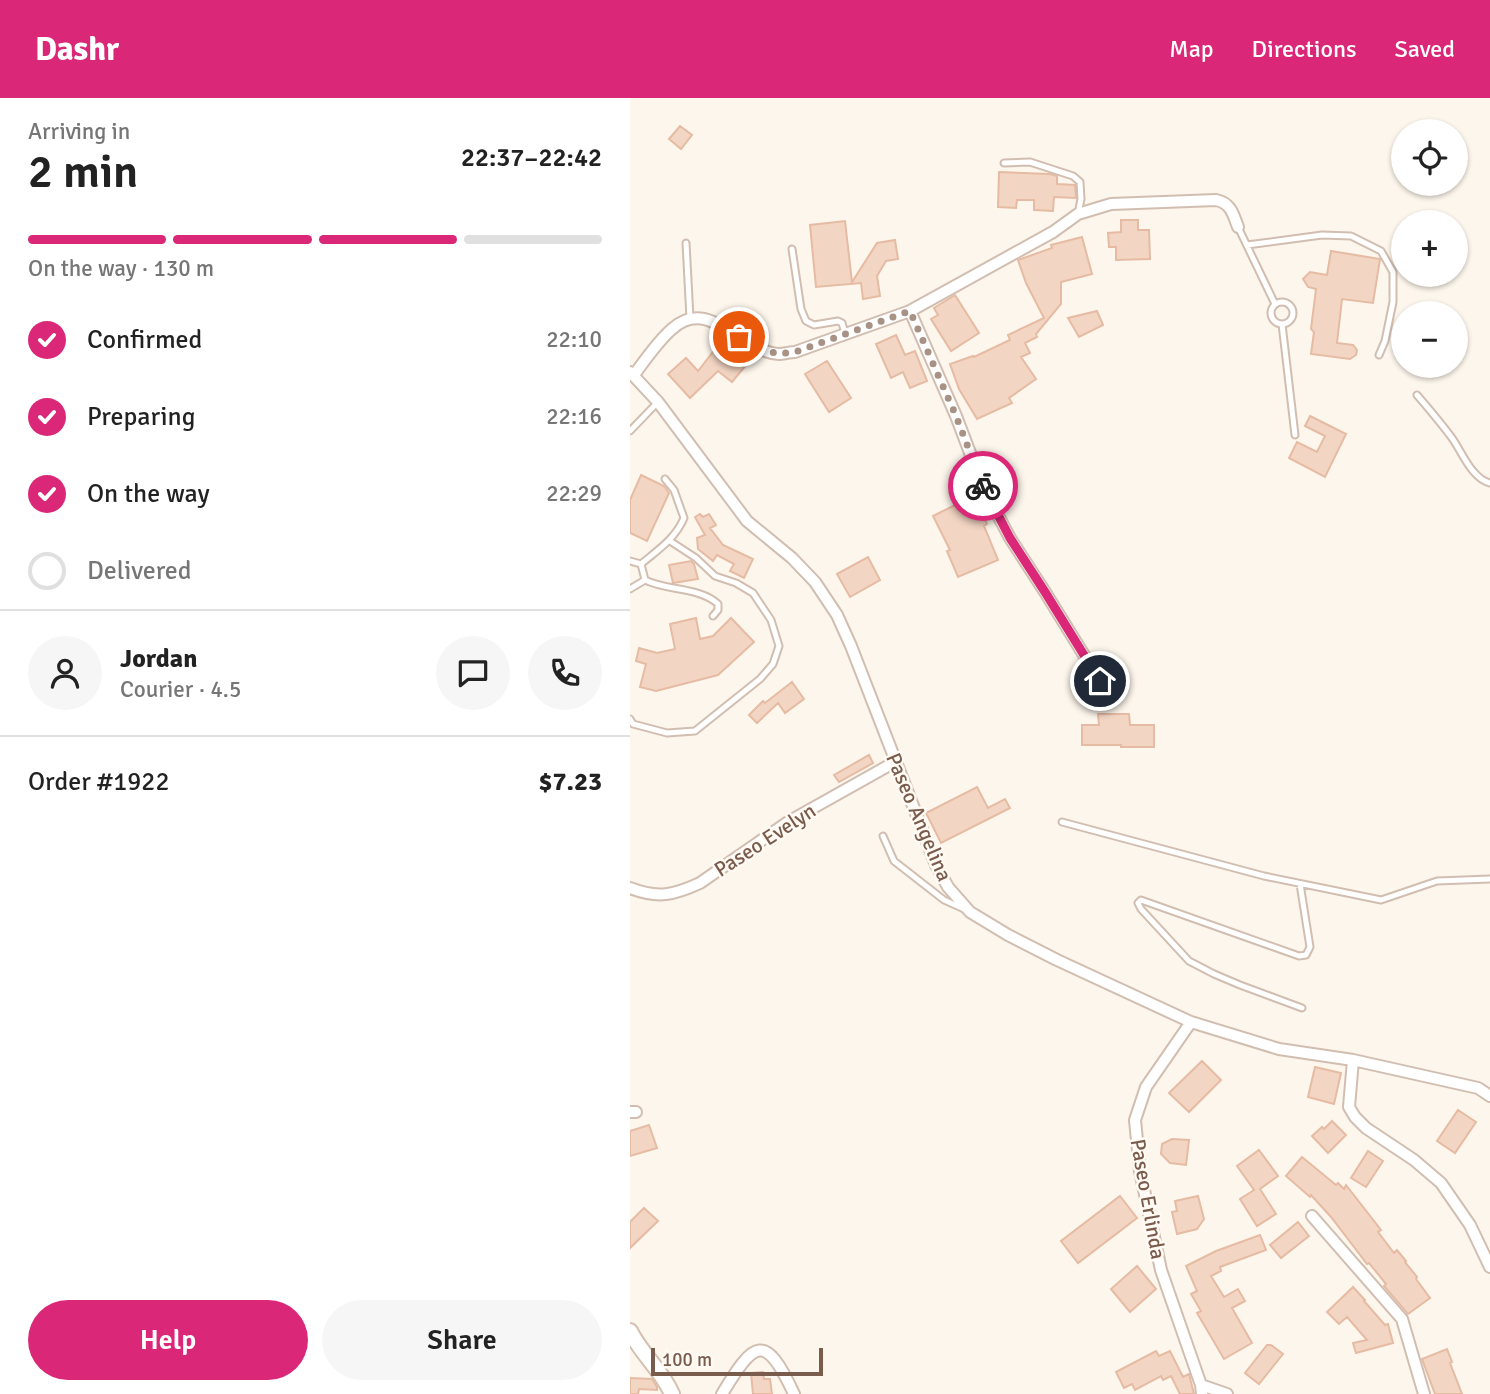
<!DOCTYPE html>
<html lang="en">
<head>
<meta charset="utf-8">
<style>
	body { margin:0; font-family:Signika,sans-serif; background:#f6f6f6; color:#222; height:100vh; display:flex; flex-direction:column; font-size:26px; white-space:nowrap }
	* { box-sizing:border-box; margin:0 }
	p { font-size:23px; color:#767676 }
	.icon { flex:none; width:38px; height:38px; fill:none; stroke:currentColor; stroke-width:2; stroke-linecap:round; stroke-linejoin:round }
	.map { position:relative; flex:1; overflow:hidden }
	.details { display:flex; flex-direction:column; background:#fff; width:630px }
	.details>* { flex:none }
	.controls { position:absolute; left:761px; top:21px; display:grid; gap:14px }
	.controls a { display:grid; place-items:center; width:77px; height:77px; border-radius:50%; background:#fff; box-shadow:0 2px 5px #0004; font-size:35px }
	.scale { position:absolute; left:21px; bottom:18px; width:172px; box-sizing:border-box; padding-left:7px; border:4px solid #7a5c4d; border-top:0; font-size:19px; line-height:24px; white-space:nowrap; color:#7a5c4d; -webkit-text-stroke:5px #fffaf3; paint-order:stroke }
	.pin { position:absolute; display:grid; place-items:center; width:60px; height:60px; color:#fff; margin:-30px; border:4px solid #fff; border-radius:50%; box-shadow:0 2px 7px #0007 }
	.courier { position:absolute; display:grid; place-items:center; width:70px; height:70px; margin:-35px; border:5px solid #db2777; border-radius:50%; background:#fff; color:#222; box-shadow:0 2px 9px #0007 }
	.head em { font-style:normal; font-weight:600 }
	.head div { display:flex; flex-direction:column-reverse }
	.head { display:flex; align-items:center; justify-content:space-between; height:119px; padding:0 28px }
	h1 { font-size:46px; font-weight:600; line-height:52px }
	.bar { display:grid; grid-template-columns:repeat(4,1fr); gap:10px 7px; align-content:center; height:84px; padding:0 28px }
	.bar i { height:9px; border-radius:5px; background:#e0e0e0 }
	.bar .active { background:#db2777 }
	.bar p { grid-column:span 4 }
	.line { display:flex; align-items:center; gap:18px; padding:0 28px; border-top:2px solid #e0e0e0 }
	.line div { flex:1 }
	.round { display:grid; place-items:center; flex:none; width:74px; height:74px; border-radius:37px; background:#f6f6f6 }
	ol { padding:0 28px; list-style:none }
	li { display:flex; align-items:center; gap:21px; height:77px }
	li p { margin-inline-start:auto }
	li .icon { padding:7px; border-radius:50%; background:#db2777; color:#fff; stroke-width:4 }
	li:last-child { color:#767676 }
	li i { width:38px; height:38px; border:4px solid #e0e0e0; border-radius:50% }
	.primary-button { display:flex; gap:14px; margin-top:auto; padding:14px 28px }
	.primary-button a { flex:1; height:80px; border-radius:42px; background:#db2777; color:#fff; font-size:28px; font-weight:600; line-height:80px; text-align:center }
	.primary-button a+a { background:#f6f6f6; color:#222 }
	header { display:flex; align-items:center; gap:42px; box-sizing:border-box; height:98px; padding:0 35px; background:#db2777; color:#fff }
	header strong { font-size:33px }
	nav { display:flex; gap:38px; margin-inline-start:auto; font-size:24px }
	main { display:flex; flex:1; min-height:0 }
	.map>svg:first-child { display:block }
</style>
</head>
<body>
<header>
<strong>Dashr</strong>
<nav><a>Map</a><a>Directions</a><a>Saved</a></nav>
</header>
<main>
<section class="details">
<div class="head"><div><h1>2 min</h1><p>Arriving in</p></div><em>22:37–22:42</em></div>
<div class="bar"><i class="active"></i><i class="active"></i><i class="active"></i><i></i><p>On the way · 130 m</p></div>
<ol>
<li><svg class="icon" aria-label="check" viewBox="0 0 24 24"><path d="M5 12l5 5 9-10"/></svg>Confirmed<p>22:10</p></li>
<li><svg class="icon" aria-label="check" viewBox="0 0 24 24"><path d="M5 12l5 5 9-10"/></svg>Preparing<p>22:16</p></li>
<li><svg class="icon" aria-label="check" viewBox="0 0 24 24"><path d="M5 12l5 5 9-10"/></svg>On the way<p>22:29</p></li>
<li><i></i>Delivered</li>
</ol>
<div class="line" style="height:126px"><a class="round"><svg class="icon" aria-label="person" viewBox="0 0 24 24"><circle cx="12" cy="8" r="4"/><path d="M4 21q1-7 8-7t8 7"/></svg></a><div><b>Jordan</b><p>Courier · 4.5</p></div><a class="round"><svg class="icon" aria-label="chat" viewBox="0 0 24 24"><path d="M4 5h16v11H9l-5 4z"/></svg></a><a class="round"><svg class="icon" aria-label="phone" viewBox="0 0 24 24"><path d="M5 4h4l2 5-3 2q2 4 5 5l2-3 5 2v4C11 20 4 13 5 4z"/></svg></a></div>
<div class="line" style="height:91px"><div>Order #1922</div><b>$7.23</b></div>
<div class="primary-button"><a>Help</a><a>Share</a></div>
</section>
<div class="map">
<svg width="860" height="1296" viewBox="0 0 860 1296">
	<rect width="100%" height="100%" fill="#fdf6ec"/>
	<!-- building -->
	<path fill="#f3d5c3" stroke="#e6bba3" stroke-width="2" d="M50,28l12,9 -11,14 -12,-10z
		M369,74l51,2 7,2v8l18,1 1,13 -22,-1 -1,14 -19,-1v-10h-17l-1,8 -18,-1z
		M491,122h17v10h11l1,29 -34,1v-13h-7l-1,-14 13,-1z
		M215,123l7,61 25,-39 18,-3 3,19 -12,2 -9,15 3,20 -17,3 -2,-16 -45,4 -6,-62z
		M452,139l10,37 -31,8v22l-25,30 1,3 -12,6 5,10 -9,4 15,22 -27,19 3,5 -35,16 -18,-30 -9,-25 23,-8 1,1 36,-17 -2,-5 36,-17 -18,-35 -8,-23 34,-12 -1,-3z
		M701,153l49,8 -7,44 -31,-4 -5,44 16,2 4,5 -1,5 -6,4 -39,-5 3,-22 -3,-3 5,-40 -8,-2 -5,-8 7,-7 17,3z
		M325,197l24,38 -28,18 -20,-32 7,-4 -4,-7z
		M467,213l6,14 -24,12 -11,-19z
		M266,237l9,20 10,-4 12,30 -17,7 -7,-16 -12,6 -15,-34z
		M90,245l27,21 -15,18 -14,-11 -28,27 -22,-24 18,-16 12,13z
		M197,263l24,37 -22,14 -24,-38z
		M680,318l36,18 -21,43 -36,-19 8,-16 20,10 8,-16 -20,-10z
		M11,377l23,11 5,7 -22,48 -17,-8v-33z
		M343,398l14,28 -3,2 14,34 -40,17 -11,-26 3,-1 -17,-34z
		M70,416l3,3 6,-3 7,11 -6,3 13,17 30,14 -9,19 -14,-7 4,-7 -17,-9 -4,6 -15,-12 -1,-11 8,-3 -10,-18z
		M238,459l12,23 -30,17 -13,-23z
		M61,463l3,3 4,15 -25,4 -4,-18z
		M66,520l4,21 13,-3 18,-18 23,24 -36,33 -62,16 -16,-4 6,-23 -10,-3 3,-13 18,5 18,-4 -5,-25z
		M162,584l12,17 -19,14 -7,-10 -21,20 -8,-8 14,-14 2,2z
		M468,616h31l1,11h24v22h-33v-2h-39v-20h17z
		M239,657l4,8 -34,19 -5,-7z
		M347,689l11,21 17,-9 5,9 -69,35 -15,-30z
		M572,963l19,19 -32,32 -20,-19z
		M685,969l26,6 -7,31 -26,-7z
		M828,1012l18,12 -21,31 -18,-12z
		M702,1023l14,14 -18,18 -16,-17 10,-9 2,2z
		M19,1027l8,23 -27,8v-25z
		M542,1041l17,1 -3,25 -16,-2 -9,-9 1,-10z
		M629,1052l19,26 -18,13 16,25 -19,12 -17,-27 14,-9 -17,-24z
		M738,1053l15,10 -17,26 -15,-9z
		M672,1059l34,28 2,-2 6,6 2,-4 35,45 -3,2 16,21 3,-3 9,11 -1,1 12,15 -1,2 14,19 -22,16 -24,-28 2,-2 -17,-21 -2,1 -36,-47 -20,-22 -1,2 -24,-21z
		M490,1098l17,22 -59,45 -17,-22z
		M568,1098l6,23 -7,10 -20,5 -5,-22 5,-1 -2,-10z
		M14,1110l14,13 -28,27v-26z
		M668,1124l11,14 -28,22 -11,-13z
		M630,1137l6,15 -46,17 1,4 -10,5 13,21 14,-8 7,12 -13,7 20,35 -28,16 -27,-46 4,-2 -10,-17 6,-3 -11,-25 30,-15z
		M507,1168l19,23 -26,23 -19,-23z
		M723,1189l12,13 -1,1 21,24 3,-1 5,19 -37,10 -3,-10 14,-3 -20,-23 -8,7 -12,-12z
		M637,1247h4l12,9 -24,30 -14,-11z
		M817,1251l5,13 -2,1 12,31h-27l-13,-35z
		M526,1253l3,5 11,-5 13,26 6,-3 5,20h-14l-9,-18 -8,4 -2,-4 -26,14 -3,-6 -8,4 -8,-16z
		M133,1274l1,7h6l2,15h-19l-2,-21z
		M0,1280l22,1 5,8v3l-18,-1 -1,5h-8z"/>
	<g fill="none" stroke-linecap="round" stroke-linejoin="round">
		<!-- lane casing -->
		<g stroke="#d1beb0" stroke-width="9">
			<path id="lane" d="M374,65l26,-1 43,14 7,6 1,17 -3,15
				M608,129l37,77
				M56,145l4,75
				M617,147l75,-10 29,1 30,15 12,21v30l-8,39 -6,14
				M162,151l9,60 5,12 8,4 24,-4 4,2 3,10
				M641 215a11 11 0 1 1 22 0a11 11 0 1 1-22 0Z
				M652,226l13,111
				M787,297c12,14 24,28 35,43 10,14 20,41 38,45
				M0,333l27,-28
				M0,463l11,3c17,-14 34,-25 43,-46l-10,-28 -9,-11
				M11,466l4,16c22,11 55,7 73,24v6l-5,6
				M0,491l15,-9
				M0,621l3,5 34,9 28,-2 65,-52 13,-15 6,-18 -8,-26 -18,-27 -17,-10 -21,-7 -19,-18 -26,-17
				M432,724l202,54 117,24 56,-19 53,-2
				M253,738l11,25 50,39 20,9
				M670,786l10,63 -4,8 -7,1 -158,-56 -3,3 3,6 48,52 25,13 26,11 62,23"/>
		</g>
		<!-- street casing -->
		<g stroke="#d1beb0" stroke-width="14">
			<path id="street" d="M280,213l46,105 27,71 27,51 35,54 55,89
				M0,274l28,30 89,119 45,37 23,24 22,33 14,31 85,219 12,22 22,25 38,23 49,25 134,62 88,27 74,11 125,28 12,8
				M4,277c11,-15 24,-34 38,-46 37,-34 68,23 107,25 4,0 11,-2 16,-2l115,-41 143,-79 25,-18 33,-10 105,-4c15,3 17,14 22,27
				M0,790c28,11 44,7 70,-5l88,-61 107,-60
				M561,924l-45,65 -11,33 5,51 21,99 40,115 1,9
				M723,962l-4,47 6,10 11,11 48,32 27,23 29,42 20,42
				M0,1014h6
				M682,1118l90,103 22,75
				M571,1287l26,9
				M92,1296c32,-53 43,-63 72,0"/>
		</g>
		<!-- secondary casing -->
		<g stroke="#d6c0b0" stroke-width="18">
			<path id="secondary" d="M0,1233c11,23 32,39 42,63"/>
		</g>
		<!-- lane -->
		<use href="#lane" stroke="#fff" stroke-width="5"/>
		<!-- street -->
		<use href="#street" stroke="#fff" stroke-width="10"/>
		<!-- secondary -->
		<use href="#secondary" stroke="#fff" stroke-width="14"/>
	</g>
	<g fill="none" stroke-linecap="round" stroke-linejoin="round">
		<!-- done -->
		<path stroke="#a89285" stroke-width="7" stroke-dasharray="0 12.6" d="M109,239l23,12 16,5 17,-2 115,-41 46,105 27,70"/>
		<!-- route -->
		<path stroke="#db2777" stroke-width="9" d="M353,388l27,52 35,54 55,89"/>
	</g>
	<g text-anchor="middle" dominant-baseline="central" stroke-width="5" stroke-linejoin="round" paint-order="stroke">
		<!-- street labels -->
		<g font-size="21" fill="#7a5c4d" stroke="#fffaf3">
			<text transform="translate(289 719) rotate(67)">Paseo Angelina</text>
			<text transform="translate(135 742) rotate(-33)">Paseo Evelyn</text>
			<text transform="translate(518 1101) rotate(80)">Paseo Erlinda</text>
		</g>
	</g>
</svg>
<div class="controls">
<a><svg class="icon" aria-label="locate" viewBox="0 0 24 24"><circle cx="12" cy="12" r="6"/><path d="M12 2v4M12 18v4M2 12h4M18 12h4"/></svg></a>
<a>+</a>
<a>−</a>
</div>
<div class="scale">100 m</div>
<div class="pin" style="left:109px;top:239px;background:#ea580c"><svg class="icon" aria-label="bag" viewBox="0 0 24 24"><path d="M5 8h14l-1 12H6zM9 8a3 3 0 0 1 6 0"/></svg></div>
<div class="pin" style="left:470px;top:583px;background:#1f2937"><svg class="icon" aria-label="home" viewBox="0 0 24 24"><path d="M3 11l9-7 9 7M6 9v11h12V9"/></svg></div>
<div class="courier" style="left:353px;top:388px"><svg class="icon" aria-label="bike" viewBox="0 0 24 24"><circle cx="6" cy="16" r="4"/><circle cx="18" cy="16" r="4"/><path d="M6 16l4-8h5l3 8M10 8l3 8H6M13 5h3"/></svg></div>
</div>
</main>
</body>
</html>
